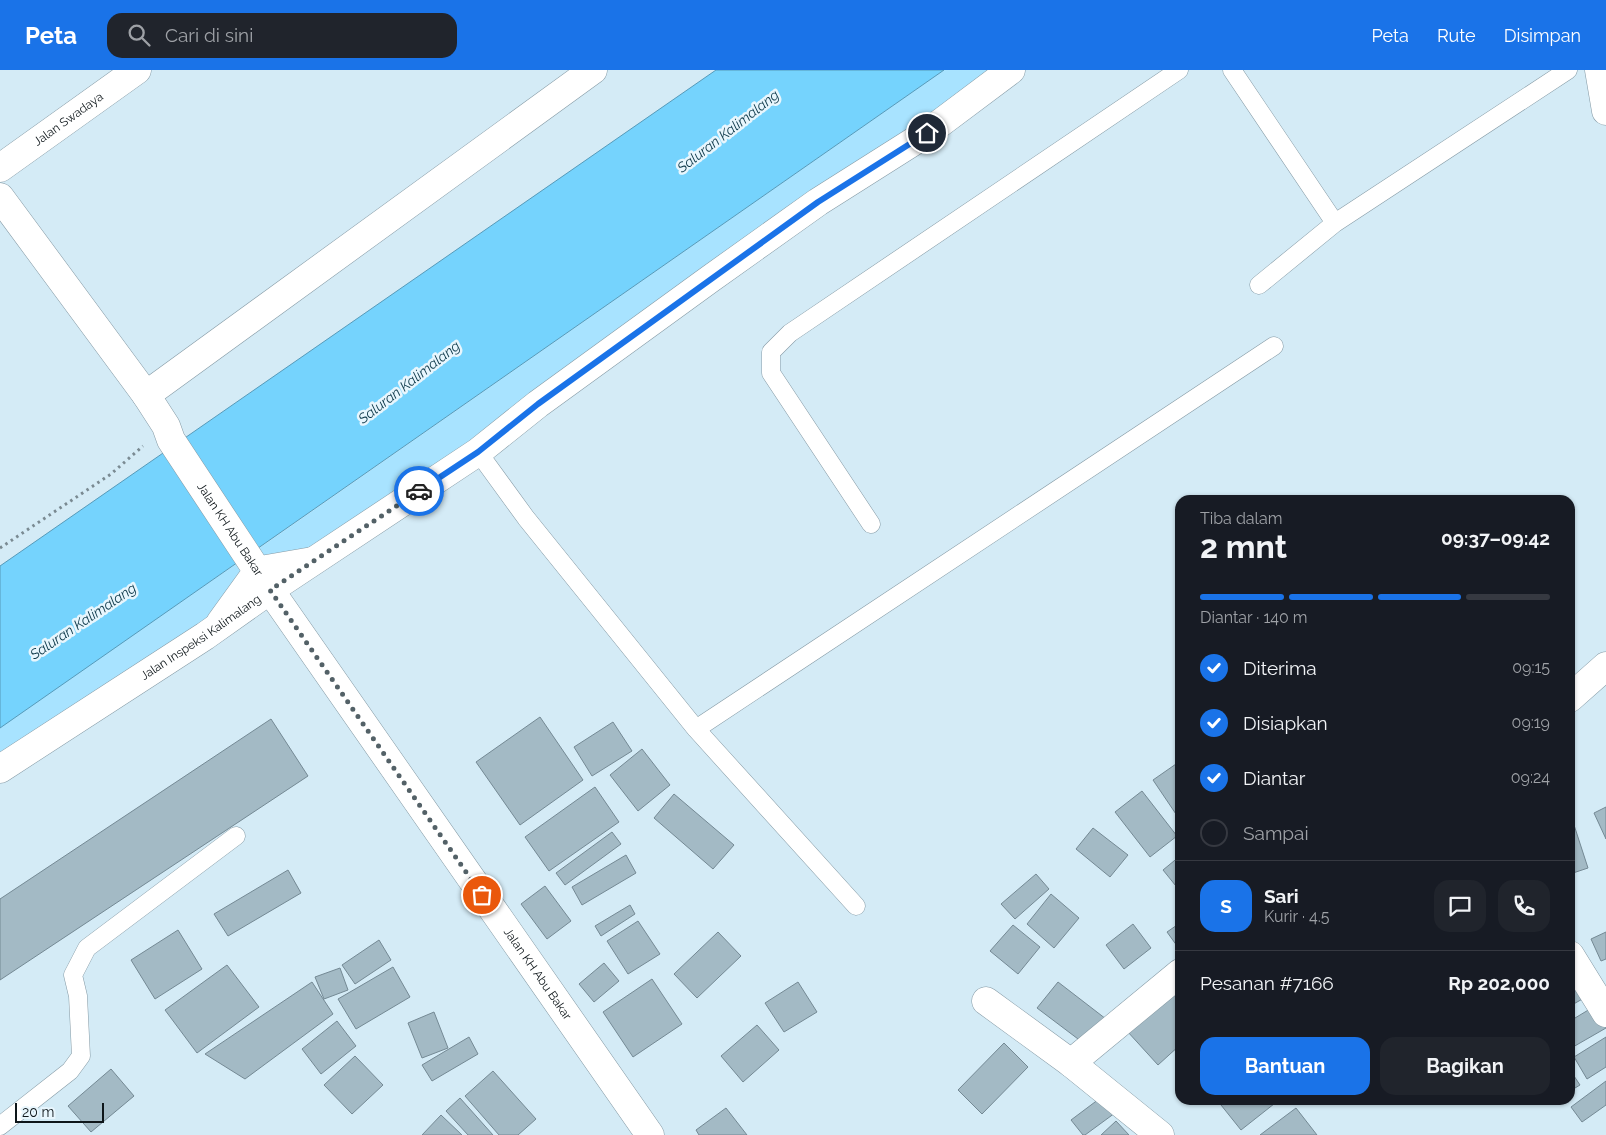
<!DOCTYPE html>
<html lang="id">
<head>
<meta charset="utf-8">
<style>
	body { margin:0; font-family:Raleway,sans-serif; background:#20242c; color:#f1f3f6; height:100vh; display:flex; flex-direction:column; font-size:19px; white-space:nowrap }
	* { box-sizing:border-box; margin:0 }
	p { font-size:16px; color:#9ea1a6 }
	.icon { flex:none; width:28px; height:28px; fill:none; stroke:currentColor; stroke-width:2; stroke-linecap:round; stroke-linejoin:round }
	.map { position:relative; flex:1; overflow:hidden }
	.panel { position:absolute; left:1175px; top:425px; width:400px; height:610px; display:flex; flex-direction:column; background:#171b24; border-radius:15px; box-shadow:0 1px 4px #0004 }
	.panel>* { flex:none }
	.scale { position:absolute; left:15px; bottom:12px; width:89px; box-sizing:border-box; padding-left:5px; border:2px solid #0e161a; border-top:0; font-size:14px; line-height:18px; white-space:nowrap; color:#0e161a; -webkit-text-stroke:4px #e8f6fd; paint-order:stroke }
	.pin { position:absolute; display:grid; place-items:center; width:42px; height:42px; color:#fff; margin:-21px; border:2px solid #fff; border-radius:50%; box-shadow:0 1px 5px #0007 }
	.courier { position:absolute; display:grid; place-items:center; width:50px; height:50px; margin:-25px; border:4px solid #1a73e8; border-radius:50%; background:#fff; color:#222; box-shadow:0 1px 6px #0007 }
	.overview em { font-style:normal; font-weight:700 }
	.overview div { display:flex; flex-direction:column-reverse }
	.overview { display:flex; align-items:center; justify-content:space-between; height:85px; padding:0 25px }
	h1 { font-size:32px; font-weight:700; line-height:38px }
	.bar { display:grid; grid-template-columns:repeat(4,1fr); gap:8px 5px; align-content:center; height:60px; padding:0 25px }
	.bar i { height:6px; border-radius:4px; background:#363941 }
	.bar .on { background:#1a73e8 }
	.bar p { grid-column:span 4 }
	.line { display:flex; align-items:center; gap:12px; padding:0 25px; border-top:1px solid #363941 }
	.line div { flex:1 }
	.round { display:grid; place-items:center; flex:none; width:52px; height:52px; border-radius:15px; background:#20242c }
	ol { padding:0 25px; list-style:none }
	li { display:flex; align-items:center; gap:15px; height:55px }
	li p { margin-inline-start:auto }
	li .icon { padding:5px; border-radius:50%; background:#1a73e8; color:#fff; stroke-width:4 }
	li:last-child { color:#9ea1a6 }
	li i { width:28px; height:28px; border:2px solid #363941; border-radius:50% }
	.button { display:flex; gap:10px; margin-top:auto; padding:10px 25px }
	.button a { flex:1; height:58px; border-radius:15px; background:#1a73e8; color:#fff; font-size:20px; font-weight:700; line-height:58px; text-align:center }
	.button a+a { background:#20242c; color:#f1f3f6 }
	header { display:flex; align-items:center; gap:30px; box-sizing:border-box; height:70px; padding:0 25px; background:#1a73e8; color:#fff }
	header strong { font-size:24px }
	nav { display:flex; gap:28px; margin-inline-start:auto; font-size:18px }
	.search { width:350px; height:45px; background:#20242c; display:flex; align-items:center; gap:12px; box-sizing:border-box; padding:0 18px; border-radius:15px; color:#9ea1a6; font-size:19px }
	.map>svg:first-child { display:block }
</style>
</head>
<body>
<header>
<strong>Peta</strong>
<div class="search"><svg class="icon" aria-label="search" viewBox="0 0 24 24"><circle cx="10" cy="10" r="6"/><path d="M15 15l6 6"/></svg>Cari di sini</div>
<nav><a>Peta</a><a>Rute</a><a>Disimpan</a></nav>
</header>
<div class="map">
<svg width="1606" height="1065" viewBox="0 0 1606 1065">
	<rect width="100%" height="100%" fill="#d4ebf6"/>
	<!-- green -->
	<path fill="#a8e3ff" d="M944,0h68l-687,484 -70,13 -50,69 -205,133v-44l248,-169z"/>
	<!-- water -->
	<path fill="#75d3fd" stroke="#569ab9" d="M716,0h228l-944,658v-162z"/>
	<!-- building -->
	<path fill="#a3bac5" stroke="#748994" d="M540,647l43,63 -63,45 -44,-63z
		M271,649l37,57 -308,204v-81z
		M613,652l19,29 -40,25 -18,-29z
		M642,679l28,36 -32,26 -28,-36z
		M1176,694l4,6v50l-27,-40z
		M595,717l24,35 -70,49 -24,-34z
		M1142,721l35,45 -27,21 -35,-45z
		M674,724l60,51 -21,24 -59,-51z
		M1606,737v32l-12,-26z
		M1574,755l14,43 -18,6v-47z
		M1093,758l35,27 -18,22 -34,-28z
		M612,762l9,12 -56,41 -9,-12z
		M626,785l10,18 -54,32 -10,-18z
		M1180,786v35l-17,-21z
		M288,800l13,23 -73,43 -14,-22z
		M1036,804l13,15 -34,30 -14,-15z
		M545,816l26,35 -24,18 -26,-35z
		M1051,824l28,24 -25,30 -27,-24z
		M630,835l5,9 -34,22 -6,-10z
		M638,851l22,33 -32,20 -21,-33z
		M1180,853v27l-13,-18z
		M1133,854l18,24 -27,21 -18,-24z
		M1013,855l27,22 -22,27 -28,-23z
		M178,860l24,39 -47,30 -24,-39z
		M718,862l23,24 -44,42 -23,-24z
		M1606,862v27l-5,2 -10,-22z
		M379,870l12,20 -36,24 -13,-19z
		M604,893l15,18 -25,21 -15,-18z
		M227,895l32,42 -62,46 -32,-43z
		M1570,896l16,31 -16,9z
		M393,897l17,30 -54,32 -18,-30z
		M340,898l8,22 -24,9 -9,-22z
		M652,909l30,45 -49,33 -30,-45z
		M312,912l21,32 -88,65 -40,-25z
		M798,912l19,30 -33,20 -19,-29z
		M1058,912l48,37 -20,26 -49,-37z
		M1180,913v62l-22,20 -31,-34z
		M1595,936l11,19v3l-33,19 -3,-4v-22z
		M434,942l14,36 -26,10 -14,-35z
		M337,951l19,25 -35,28 -19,-25z
		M757,955l22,25 -36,32 -22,-26z
		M469,967l9,17 -46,27 -10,-16z
		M1606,967v30l-19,12 -13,-22z
		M1004,973l24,24 -46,47 -24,-24z
		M355,986l28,29 -31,29 -28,-29z
		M111,999l23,27 -43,36 -23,-26z
		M1570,1000l10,15 -10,6z
		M493,1001l43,48 -18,16h-19l-34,-39z
		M1606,1011v24l-24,17 -11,-15z
		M1103,1026l12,17 -30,22h-2l-12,-15z
		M460,1028l33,37h-25l-22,-24z
		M1217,1030h62l-38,30z
		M726,1038l21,27h-48l-3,-5z
		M1296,1038l21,27h-57z
		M441,1045l21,20h-40z
		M1116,1051l13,14h-28z"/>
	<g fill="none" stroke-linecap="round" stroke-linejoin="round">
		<!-- lane casing -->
		<g stroke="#859aa5" stroke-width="19">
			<path id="lane" d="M1232,0l103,153
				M1259,215l76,-62 233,-153
				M478,382l48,66 170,211 160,177
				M871,454l-100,-151v-21l19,-19 389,-263
				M216,550l39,-54 57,-10
				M696,659l578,-383
				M0,1056l70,-55 11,-15 -3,-60 -5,-21 14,-27 149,-112"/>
		</g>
		<!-- street casing -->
		<g stroke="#859aa5" stroke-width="29">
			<g id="street">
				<path d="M1599,0l7,41"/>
				<path id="s1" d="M0,98l137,-98"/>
				<path id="s2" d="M0,127l146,198 20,31 5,14 99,150"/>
				<path d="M146,325l447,-325"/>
				<path d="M1570,628l36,-32"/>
				<path d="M1570,885l36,58"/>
				<path d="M986,931l85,62 89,72"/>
				<path d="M1071,993l109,-90"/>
			</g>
		</g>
		<!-- secondary casing -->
		<g stroke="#859aa5" stroke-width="29">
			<g id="secondary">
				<path id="s3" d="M270,520l380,545"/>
			</g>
		</g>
		<!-- primary casing -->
		<g stroke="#859aa5" stroke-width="29">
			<g id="primary">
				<path id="s4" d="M0,699l205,-133 65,-46 208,-138 60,-48 172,-125 108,-77 109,-69 84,-63"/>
			</g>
		</g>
		<!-- path -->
		<path stroke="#7a8a92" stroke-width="3" stroke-dasharray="2.5 4" stroke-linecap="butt" d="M0,478l111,-74 32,-28"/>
		<!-- lane -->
		<use href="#lane" stroke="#fff" stroke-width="18"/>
		<!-- street -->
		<use href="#street" stroke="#fff" stroke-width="28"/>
		<!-- secondary -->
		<use href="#secondary" stroke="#fff" stroke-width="28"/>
		<!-- primary -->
		<use href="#primary" stroke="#fff" stroke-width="28"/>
	</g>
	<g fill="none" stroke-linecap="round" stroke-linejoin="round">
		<!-- done -->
		<path stroke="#536167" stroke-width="5" stroke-dasharray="0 9" d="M419,421l-149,99 212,305"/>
		<!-- route -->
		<path stroke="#1a73e8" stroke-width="6" d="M419,421l59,-39 60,-48 280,-202 109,-69"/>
	</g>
	<g text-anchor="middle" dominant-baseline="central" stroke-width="5" stroke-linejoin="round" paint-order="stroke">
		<!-- street labels -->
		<g font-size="12" fill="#0e161a" stroke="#e8f6fd">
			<text stroke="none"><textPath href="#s1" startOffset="84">Jalan Swadaya</textPath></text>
			<text stroke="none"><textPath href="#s2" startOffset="405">Jalan KH Abu Bakar</textPath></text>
			<text stroke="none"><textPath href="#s4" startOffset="240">Jalan Inspeksi Kalimalang</textPath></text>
			<text stroke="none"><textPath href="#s3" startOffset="468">Jalan KH Abu Bakar</textPath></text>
		</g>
		<!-- water labels -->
		<g font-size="14" font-style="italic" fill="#0e394a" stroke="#e8f6fd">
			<text transform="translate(728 61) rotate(-38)">Saluran Kalimalang</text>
			<text transform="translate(409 312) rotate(-38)">Saluran Kalimalang</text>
			<text transform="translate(83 551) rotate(-34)">Saluran Kalimalang</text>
		</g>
	</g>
</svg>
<div class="scale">20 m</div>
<div class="pin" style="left:482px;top:825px;background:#ea580c"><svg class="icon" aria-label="bag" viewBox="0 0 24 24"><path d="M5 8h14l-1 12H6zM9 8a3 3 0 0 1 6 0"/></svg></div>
<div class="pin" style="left:927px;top:63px;background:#1f2937"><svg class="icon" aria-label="home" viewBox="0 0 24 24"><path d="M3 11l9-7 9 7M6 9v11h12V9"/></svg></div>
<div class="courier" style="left:419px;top:421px"><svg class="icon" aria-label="car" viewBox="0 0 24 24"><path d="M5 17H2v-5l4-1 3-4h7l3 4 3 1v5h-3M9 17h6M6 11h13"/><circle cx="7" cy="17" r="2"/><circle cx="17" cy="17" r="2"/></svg></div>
<section class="panel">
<div class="overview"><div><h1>2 mnt</h1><p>Tiba dalam</p></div><em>09:37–09:42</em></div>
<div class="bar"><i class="on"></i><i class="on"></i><i class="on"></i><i></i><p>Diantar · 140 m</p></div>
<ol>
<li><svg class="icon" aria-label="check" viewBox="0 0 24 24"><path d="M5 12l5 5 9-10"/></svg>Diterima<p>09:15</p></li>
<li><svg class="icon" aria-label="check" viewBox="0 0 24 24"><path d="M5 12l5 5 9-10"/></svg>Disiapkan<p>09:19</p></li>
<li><svg class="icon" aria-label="check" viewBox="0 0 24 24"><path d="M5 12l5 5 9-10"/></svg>Diantar<p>09:24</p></li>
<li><i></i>Sampai</li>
</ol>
<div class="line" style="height:90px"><b class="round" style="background:#1a73e8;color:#fff">S</b><div><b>Sari</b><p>Kurir · 4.5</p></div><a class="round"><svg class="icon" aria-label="chat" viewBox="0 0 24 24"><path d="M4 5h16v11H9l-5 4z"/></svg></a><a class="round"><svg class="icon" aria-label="phone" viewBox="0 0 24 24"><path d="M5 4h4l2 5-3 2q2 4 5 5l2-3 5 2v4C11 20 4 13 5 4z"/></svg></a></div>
<div class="line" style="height:65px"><div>Pesanan #7166</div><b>Rp 202,000</b></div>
<div class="button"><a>Bantuan</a><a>Bagikan</a></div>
</section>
</div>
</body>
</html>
